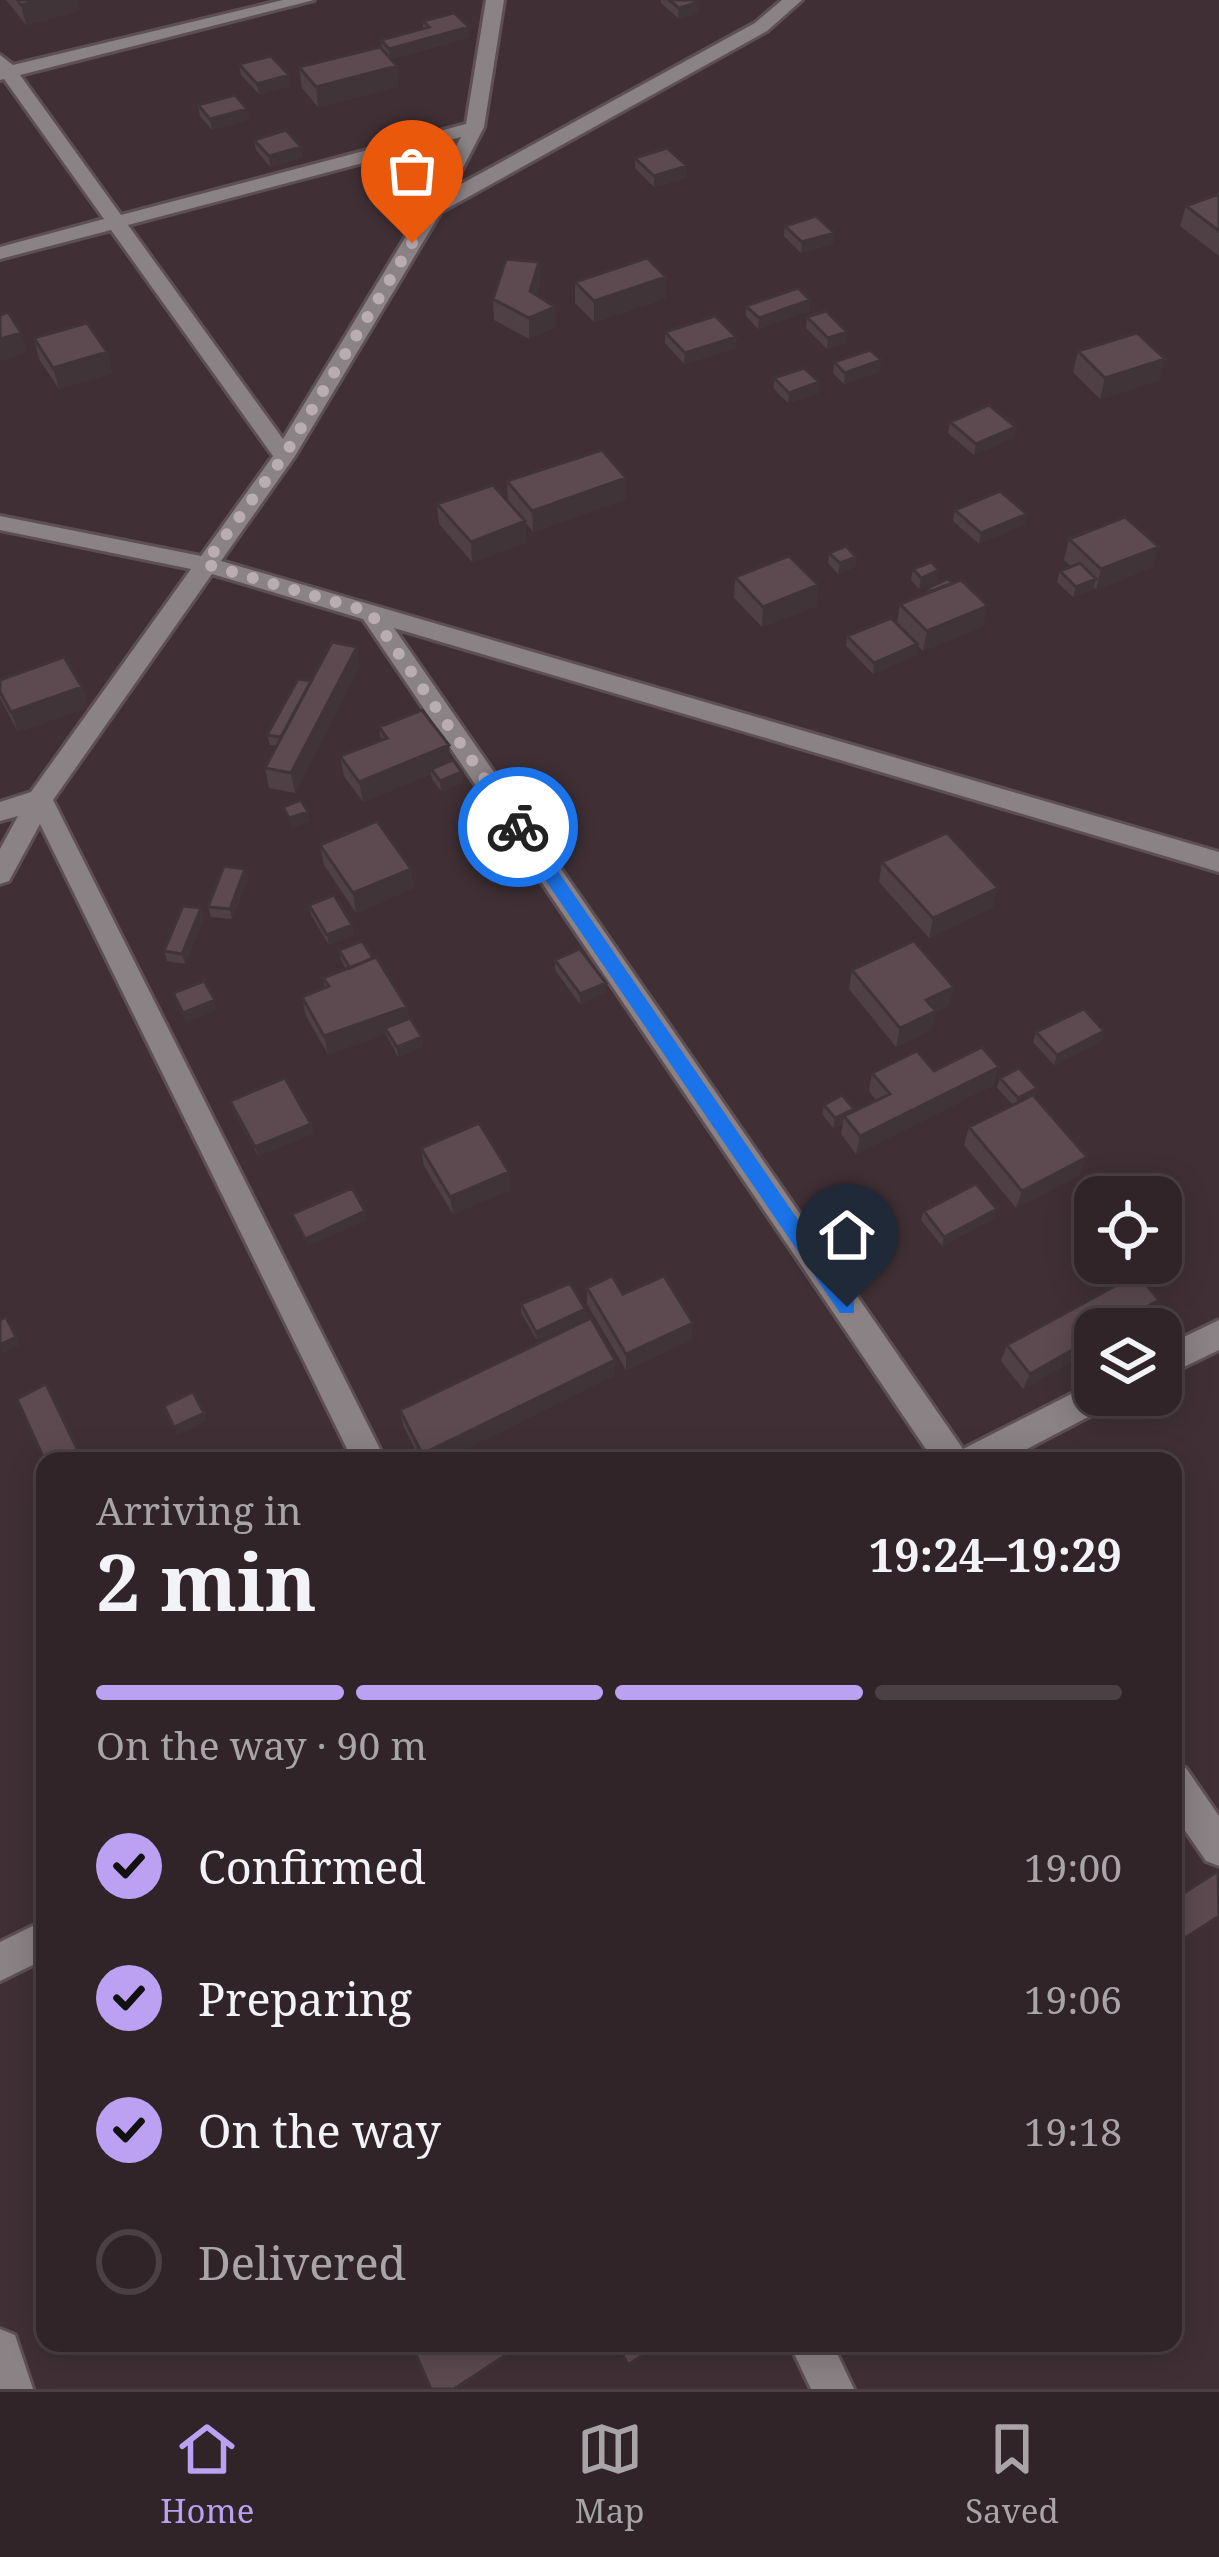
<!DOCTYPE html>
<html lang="en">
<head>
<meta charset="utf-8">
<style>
	body { margin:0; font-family:"Noto Serif",serif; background:#382c30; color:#f1f3f6; height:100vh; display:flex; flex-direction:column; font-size:45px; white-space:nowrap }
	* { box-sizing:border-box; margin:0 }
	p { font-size:39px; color:#a8a4a8 }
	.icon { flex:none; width:66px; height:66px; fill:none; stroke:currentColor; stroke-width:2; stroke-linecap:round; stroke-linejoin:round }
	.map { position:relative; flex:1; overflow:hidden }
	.panel { position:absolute; left:36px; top:1452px; width:1146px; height:900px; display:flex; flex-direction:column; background:#302428; border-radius:24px; box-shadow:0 6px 30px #0003,0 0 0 3px #4b4145 }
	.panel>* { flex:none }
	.tools { position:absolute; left:1074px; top:1176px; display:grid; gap:24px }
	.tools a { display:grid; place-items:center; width:108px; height:108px; border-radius:24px; background:#302428; box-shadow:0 6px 30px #0003,0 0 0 3px #4b4145; font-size:60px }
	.pin { position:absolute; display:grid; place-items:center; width:102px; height:102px; color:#fff; margin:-123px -51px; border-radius:50% 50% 50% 0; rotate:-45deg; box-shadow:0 0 12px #0007 }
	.pin .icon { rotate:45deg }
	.courier { position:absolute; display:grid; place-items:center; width:120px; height:120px; margin:-60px; border:9px solid #1a73e8; border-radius:50%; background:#fff; color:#222; box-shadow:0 3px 15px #0007 }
	.summary em { font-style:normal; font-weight:700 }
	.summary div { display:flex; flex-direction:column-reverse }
	.summary { display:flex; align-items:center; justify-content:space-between; height:204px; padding:0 60px }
	h1 { font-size:78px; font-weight:700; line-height:90px }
	.bar { display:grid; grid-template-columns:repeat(4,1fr); gap:18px 12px; align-content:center; height:144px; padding:0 60px }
	.bar i { height:15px; border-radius:9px; background:#4b4145 }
	.bar .on { background:#bca0f2 }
	.bar p { grid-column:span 4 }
	ol { padding:0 60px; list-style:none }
	li { display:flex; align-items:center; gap:36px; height:132px }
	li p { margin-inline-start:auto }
	li .icon { padding:12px; border-radius:50%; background:#bca0f2; color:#111; stroke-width:4 }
	li:last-child { color:#a8a4a8 }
	li i { width:66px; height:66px; border:6px solid #4b4145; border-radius:50% }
	.tab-bar { display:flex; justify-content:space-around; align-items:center; height:168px; border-top:3px solid #4b4145; background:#302428; font-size:33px; color:#a8a4a8 }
	.tab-bar a { display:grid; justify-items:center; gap:6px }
	.tab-bar .on { color:#bca0f2 }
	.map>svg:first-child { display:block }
</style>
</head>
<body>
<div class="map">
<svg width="1219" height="2389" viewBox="0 0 1219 2389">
	<rect width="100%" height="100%" fill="#403036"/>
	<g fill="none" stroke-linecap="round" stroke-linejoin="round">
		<!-- minor casing -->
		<g stroke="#5e4f54" stroke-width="6">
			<path id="minor" d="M283,0h31l-294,75 101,140 345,-91 20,-124h18l-20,127 -32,62 303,-166 27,-23h20l-35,31 -326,181 -146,244 -74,105 998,291v20l-825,-244 569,821 132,-67v13h21l-5,10 -107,56h-70l-571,-842 -151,-45 -159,226 333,661h-33l-313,-637 -31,57 -9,3v-35l18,-33 -18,5v-19l31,-10 160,-223 -191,-39v-14l201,40 72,-100 -162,-226 -111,29v-12l104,-28 -100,-140 -4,1v-25l13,10zM461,137l-38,71 -140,231 -155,-214z
				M1219,1320v30l-58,28v-30z
				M1173,1763l13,5 33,48v50l-13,-5 -33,-48z
				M45,1920v39l-45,22v-39z
				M0,2329l15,6 18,54h-33z
				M789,2343h43l22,46h-43z"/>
		</g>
		<!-- minor -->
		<use href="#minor" fill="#8b8285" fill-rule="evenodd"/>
	</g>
	<!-- wall -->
	<path fill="#4f4045" d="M6,0h70l3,11 -53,14z
		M661,0h36l2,13 -21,5 -17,-15z
		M423,21l47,16 -79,22 8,27 -81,21 -16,-19 -3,-21 83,-18 -1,-9 42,-11z
		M239,64l52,22 -32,8 -18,-19z
		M198,105l49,4 2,10 -37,11 -12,-14z
		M254,140l47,7 1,10 -32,10 -14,-17z
		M635,158l52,8v11l-33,10 -19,-19z
		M1219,194v62l-39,-30 6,-20z
		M785,226l49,7 -1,10 -32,10 -17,-17z
		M539,262l1,21 -4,12 19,12v20l-26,12 -35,-19 -1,-21z
		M666,277v21l-72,24 -19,-19v-21z
		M746,306l63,5 -51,18 -12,-13z
		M807,317l39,26 -19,6 -21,-21z
		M665,332l71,5 -1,11 -51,16 -19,-21z
		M34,338l73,14 5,21 -53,16 -20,-30z
		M1078,351l81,29 -59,19 -27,-27z
		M834,362l46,9 -36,13 -11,-11z
		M774,378l45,4 -1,11 -30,10 -14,-14z
		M950,422l66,5 -2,10 -40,18 -26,-22z
		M626,478v21l-93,33 -8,-10 1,20 -54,20 -33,-38 -2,-20 71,-2 -1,-21z
		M955,510l72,4 -3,10 -45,20 -26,-23z
		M1069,539l84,28 -57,23 -2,-3 -1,2 -20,8 -16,-15 3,-11 12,-4 -8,-7z
		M829,553l27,4 -1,10 -17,7 -10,-11z
		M913,569l24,12 -18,8 -8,-9z
		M735,577l83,8 -2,21 -54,21 -28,-29z
		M928,588l55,38 -60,25 -6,-6 -1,10 -43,19 -27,-28 1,-10 50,-12 3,-20 27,-10z
		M357,647l2,20 -64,126 -26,-5 -4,-20 11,-22 -6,-1 -3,-10 44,-54z
		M0,680l82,7 6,20 -70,25 -18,-34z
		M379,727l72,33 11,12 1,10 -22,9 -9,-12 -1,-5 -68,28 -19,-26 -4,-20 41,-16z
		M320,845l91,24 2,19 -57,25 -32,-48z
		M882,862l111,45 -64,31 -50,-56z
		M245,869l3,10 -16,40 -21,-2 -3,-10z
		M309,905l45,30 -25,10 -18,-30z
		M204,918l-19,46 -18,-3 -3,-10z
		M339,950l34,8 34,49 2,11 13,19 1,9 -25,11 -12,-23 -58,20 -22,-38 -4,-19 23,-9 -2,-10 23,-9 -5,-9z
		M555,960l51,32 -26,12 -25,-34z
		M852,970l97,35 -14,7 -4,18 -35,17 -47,-58z
		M1104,1031l-3,10 -47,24 -21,-23 3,-10z
		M934,1071l59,14 -137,69 -15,-20 2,-11 -10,5 -11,-14 2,-9 29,7 23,-12 -7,-9 3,-18z
		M1000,1078l35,19 45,78 -64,33 -52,-63 5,-18 44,-22 -16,-17z
		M230,1101l81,23 2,9 -55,23 -25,-46z
		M421,1148l90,41 -58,25 -29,-48z
		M924,1211l70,7 -52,28 -21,-26z
		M587,1288l36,6 69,45 -66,31 -39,-66z
		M521,1304l65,14 -49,22 -16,-27z
		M1151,1316l-56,13v19l-72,41 -22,-28 6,-16z
		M615,1375l-174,86h-20l-18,-36 -3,-15z"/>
	<!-- shaded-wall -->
	<path fill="#403438" d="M39,0h37l3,11 -53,14 -5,-20z
		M699,2v11l-21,5 1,-10z
		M469,27l1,10 -80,22 -1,-10z
		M397,66l2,20 -81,21 -2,-20z
		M289,75l2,11 -32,8 -2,-10z
		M247,109l2,10 -37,11 -2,-11z
		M301,147l1,10 -32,10 -1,-11z
		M687,166v11l-33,10v-11z
		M834,233l-1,10 -32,10 1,-11z
		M539,262l1,21 -9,29 -1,-21z
		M666,277v21l-72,24v-21z
		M810,300l-1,11 -51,18 1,-11z
		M555,307v20l-26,12v-21z
		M847,332l-1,11 -19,6 1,-11z
		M21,333l6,20 -27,8v-22z
		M736,337l-1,11 -51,16 1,-11z
		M107,352l5,21 -53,16 -6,-21z
		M1165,359l-6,21 -59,19 5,-21z
		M881,360l-1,11 -36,13 1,-11z
		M819,382l-1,11 -30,10 1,-10z
		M1016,427l-2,10 -40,18 2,-11z
		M626,478v21l-93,33 -1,-21z
		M1027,514l-3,10 -45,20 2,-11z
		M525,521l1,21 -54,20 -1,-20z
		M1159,547l-6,20 -57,23 5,-21z
		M856,557l-1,10 -17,7 2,-11z
		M939,570l-2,11 -18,8 2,-11z
		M1096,579l-3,10 -20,8 3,-10z
		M818,585l-2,21 -54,21 1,-20z
		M988,606l-5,20 -60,25 4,-20z
		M917,644l-1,11 -43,19 1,-11z
		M357,647l2,20 -64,126 -4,-20z
		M82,687l6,20 -70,25 -7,-20z
		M449,745l2,20 -20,4v5l-68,28 -4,-20z
		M462,772l1,10 -22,9 -1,-10z
		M308,812l2,10 -19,6 -2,-10z
		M245,869l3,10 -16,40 -2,-10z
		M411,869l2,19 -57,25 -3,-20z
		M998,888l-5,19 -64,31 4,-20z
		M201,908l3,10 -19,46 -3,-10z
		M352,925l2,10 -25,10 -2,-10z
		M606,983v9l-26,12v-10z
		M954,987l-5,18 -14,7 -4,18 -35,17 4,-19 26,-28z
		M215,1000l2,10 -31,13 -3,-10z
		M407,1007l3,19 -25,2 1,6 -58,20 -4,-18z
		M1104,1031l-3,10 -47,24 3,-10z
		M422,1037l1,9 -25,11 -1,-10z
		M999,1067l-6,18 -137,69 4,-18z
		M1037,1088l-3,10 -19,9 3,-9z
		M854,1109l-2,10 -8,-3 -1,7 -10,5 2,-10z
		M311,1124l2,9 -55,23 -3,-9z
		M1087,1157l-7,18 -64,33 6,-17z
		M509,1172l2,17 -58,25 -3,-17z
		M997,1209l-3,9 -52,28 2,-9z
		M365,1211l2,9 -60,27 -2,-8z
		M1159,1300l-8,16 -22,13h-21z
		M585,1309l1,9 -49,22 -1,-8z
		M6,1317l14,28 -17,9 -3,-9z
		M693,1323l-1,16 -66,31v-16z
		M1095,1337v11l-72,41 7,-15z
		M615,1360v15l-174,86h-17l-2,-7z
		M204,1413l3,8 -30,14 -3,-8z
		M524,2343h4l-70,46h-4z"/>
	<!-- building -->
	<path fill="#5c4a50" stroke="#403438" stroke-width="3" d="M18,0h21l-18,5z
		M669,0h28l2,2 -20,6z
		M454,13l15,14 -80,22 -8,-9 48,-13 -6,-6z
		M380,47l17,19 -81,21 -17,-20z
		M271,56l18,19 -32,9 -18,-20z
		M235,95l12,14 -37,10 -12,-14z
		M286,130l15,17 -32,9 -15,-16z
		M667,148l20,18 -33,10 -19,-18z
		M1219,194v37l-33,-25z
		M816,216l18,17 -32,9 -17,-16z
		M647,258l19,19 -72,24 -19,-19z
		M506,259l33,3 -9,29 25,16 -26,11 -36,-19z
		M798,288l12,12 -51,18 -13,-12z
		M826,311l21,21 -19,6 -21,-21z
		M8,312l13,21 -21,6v-24z
		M715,316l21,21 -51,16 -20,-21z
		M87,323l20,29 -54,16 -19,-30z
		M1137,333l28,26 -60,19 -27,-27z
		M870,350l11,10 -36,13 -11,-11z
		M804,368l15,14 -30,11 -15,-15z
		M989,405l27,22 -40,17 -26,-22z
		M602,450l24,28 -94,33 -25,-30z
		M493,485l32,36 -54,21 -34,-38z
		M1000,491l27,23 -46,19 -26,-23z
		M1125,517l34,30 -58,22 -32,-30z
		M846,546l10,11 -16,6 -11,-10z
		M789,556l29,29 -55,22 -28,-30z
		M931,562l8,8 -18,8 -8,-9z
		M1080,563l16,16 -20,8 -16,-16z
		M948,579l4,4 -20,8 -4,-3z
		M961,580l27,26 -61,25 -27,-27z
		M891,618l26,26 -43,19 -27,-27z
		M332,642l25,5 -66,126 -26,-5z
		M64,657l18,30 -71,25 -11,-20v-12z
		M298,679l13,2 -30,56 -14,-2z
		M422,710l27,35 -90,37 -19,-26 47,-18 -8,-11z
		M453,760l9,12 -22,9 -9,-12z
		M301,800l7,12 -19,6 -6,-11z
		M377,821l34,48 -58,24 -33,-48z
		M947,833l51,55 -65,30 -51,-56z
		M224,866l21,3 -15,40 -22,-2z
		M334,895l18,30 -25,10 -18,-30z
		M183,906l18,2 -19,46 -18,-3z
		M362,941l11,17 -23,10 -11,-18z
		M914,941l40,46 -28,13 10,11 -36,17 -48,-58z
		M580,949l26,34 -26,11 -25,-34z
		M376,957l31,50 -83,29 -22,-39 27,-11 -6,-8z
		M204,981l11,19 -32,13 -10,-20z
		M1084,1009l20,22 -47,24 -21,-23z
		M410,1018l12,19 -25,10 -12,-19z
		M982,1047l17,20 -139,69 -16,-20 46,-22 -18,-21 45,-22 17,20z
		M1019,1068l18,20 -19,10 -18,-20z
		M285,1078l26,46 -56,23 -25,-46z
		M842,1095l12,14 -19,9 -11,-13z
		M1033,1095l54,62 -65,34 -53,-64z
		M479,1123l30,49 -59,25 -29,-49z
		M976,1184l21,25 -53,28 -20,-26z
		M352,1188l13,23 -60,28 -13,-25z
		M1137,1274l22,26 -51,29h-13v8l-65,37 -23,-29z
		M612,1276l11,18 41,-18 29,47 -67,31 -39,-66z
		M570,1283l15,26 -49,23 -15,-28z
		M6,1317l10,20 -16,8v-25z
		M591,1318l24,42 -193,94 -22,-44z
		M46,1384l36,75 -5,2h-32l-28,-62z
		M193,1392l11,21 -30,14 -10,-21z
		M1218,1871l1,45 -46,30v-46z
		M411,2343h113l-70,46h-23z
		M617,2343h43l-32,22z"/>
	<!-- route -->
	<path fill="#1a73e8" d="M518,820l6,2 330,479v12h-14l-328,-482v-9z"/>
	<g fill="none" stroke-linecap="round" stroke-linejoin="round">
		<!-- done -->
		<path stroke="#baadb1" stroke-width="12" stroke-dasharray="0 21.6" d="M412,243l-128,213 -79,108 165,48 148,215"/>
	</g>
</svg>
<div class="tools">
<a><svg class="icon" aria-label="locate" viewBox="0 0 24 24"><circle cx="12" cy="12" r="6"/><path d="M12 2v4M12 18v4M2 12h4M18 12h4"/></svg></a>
<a><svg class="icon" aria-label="layers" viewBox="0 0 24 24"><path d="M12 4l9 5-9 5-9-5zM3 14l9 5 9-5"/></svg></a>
</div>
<div class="pin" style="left:412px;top:243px;background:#ea580c"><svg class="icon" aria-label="bag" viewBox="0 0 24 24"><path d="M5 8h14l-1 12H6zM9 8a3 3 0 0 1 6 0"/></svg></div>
<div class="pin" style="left:847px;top:1307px;background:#1f2937"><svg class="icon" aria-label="home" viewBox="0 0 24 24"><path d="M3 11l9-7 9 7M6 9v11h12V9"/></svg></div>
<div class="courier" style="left:518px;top:827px"><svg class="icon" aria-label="bike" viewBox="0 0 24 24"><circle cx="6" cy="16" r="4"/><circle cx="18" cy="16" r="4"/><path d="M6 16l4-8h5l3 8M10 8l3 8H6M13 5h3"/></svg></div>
<section class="panel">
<div class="summary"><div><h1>2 min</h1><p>Arriving in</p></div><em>19:24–19:29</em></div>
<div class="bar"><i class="on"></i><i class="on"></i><i class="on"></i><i></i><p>On the way · 90 m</p></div>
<ol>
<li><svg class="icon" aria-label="check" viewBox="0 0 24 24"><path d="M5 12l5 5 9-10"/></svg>Confirmed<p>19:00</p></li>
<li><svg class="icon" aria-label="check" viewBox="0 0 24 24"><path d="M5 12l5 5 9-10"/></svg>Preparing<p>19:06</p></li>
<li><svg class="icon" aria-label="check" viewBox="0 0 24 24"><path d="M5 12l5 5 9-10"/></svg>On the way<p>19:18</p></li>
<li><i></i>Delivered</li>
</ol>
</section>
</div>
<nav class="tab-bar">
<a class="on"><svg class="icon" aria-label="home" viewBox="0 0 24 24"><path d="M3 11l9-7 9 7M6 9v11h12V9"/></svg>Home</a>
<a><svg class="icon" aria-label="map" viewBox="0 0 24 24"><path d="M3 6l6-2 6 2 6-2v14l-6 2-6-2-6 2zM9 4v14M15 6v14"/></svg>Map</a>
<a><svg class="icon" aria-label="saved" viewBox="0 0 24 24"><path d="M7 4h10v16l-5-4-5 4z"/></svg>Saved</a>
</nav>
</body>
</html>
